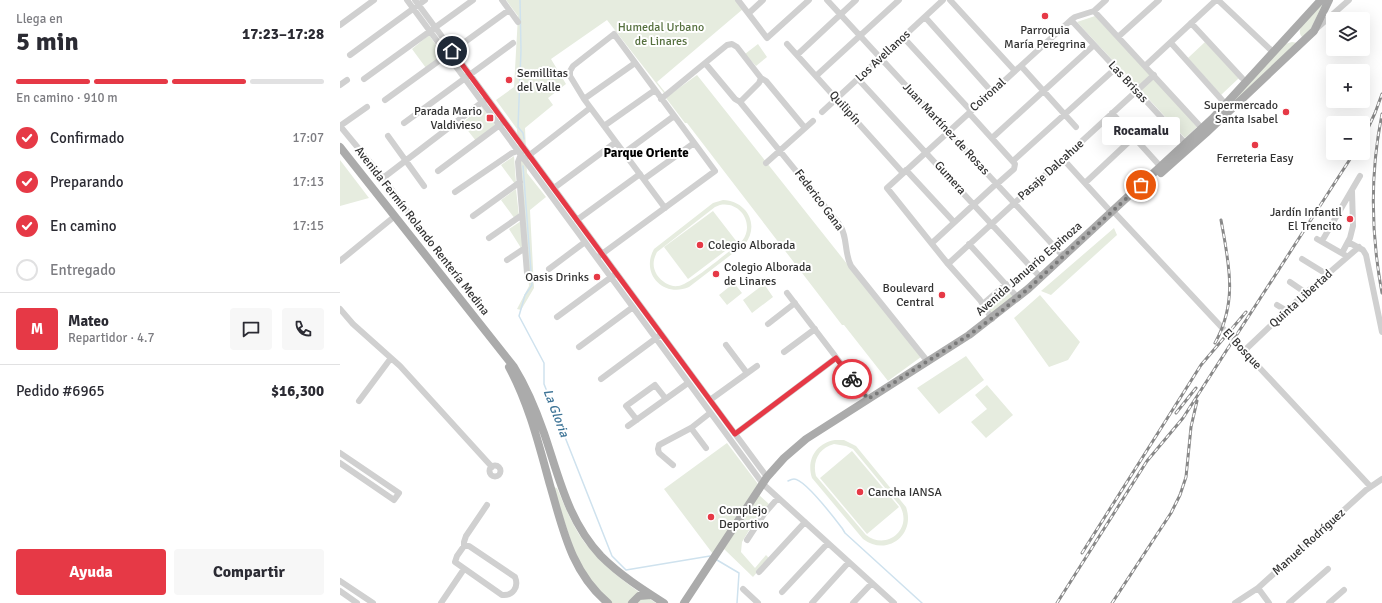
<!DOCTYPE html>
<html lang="es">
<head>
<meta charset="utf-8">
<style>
	body { margin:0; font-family:Signika,sans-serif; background:#f7f7f7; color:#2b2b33; height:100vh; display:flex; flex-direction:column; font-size:15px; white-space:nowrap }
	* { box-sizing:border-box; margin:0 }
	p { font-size:13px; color:#7c7c81 }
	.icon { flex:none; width:22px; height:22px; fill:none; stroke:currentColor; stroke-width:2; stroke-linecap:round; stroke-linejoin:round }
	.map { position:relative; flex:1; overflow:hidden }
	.drawer { display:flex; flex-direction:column; background:#fff; width:340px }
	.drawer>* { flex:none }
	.controls { position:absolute; left:986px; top:12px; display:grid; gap:8px }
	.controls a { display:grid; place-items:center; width:44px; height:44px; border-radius:4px; background:#fff; box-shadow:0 4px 16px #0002; font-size:20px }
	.pin { position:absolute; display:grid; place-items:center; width:34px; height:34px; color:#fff; margin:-17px; border:2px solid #fff; border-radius:50%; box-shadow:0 1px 4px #0007 }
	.courier { position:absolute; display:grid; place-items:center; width:40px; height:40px; margin:-20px; border:3px solid #e63946; border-radius:50%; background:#fff; color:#222; box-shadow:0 1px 5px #0007 }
	.bubble { position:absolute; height:28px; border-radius:4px; background:#fff; box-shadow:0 4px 16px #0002; font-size:13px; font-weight:700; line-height:28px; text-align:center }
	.overview em { font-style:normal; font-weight:700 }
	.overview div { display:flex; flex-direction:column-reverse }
	.overview { display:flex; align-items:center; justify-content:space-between; height:68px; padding:0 16px }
	h1 { font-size:26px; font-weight:700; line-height:30px }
	.bar { display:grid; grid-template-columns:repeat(4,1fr); gap:6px 4px; align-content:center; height:48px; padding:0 16px }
	.bar i { height:5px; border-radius:3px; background:#e1e1e2 }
	.bar .on { background:#e63946 }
	.bar p { grid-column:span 4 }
	.line { display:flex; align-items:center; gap:10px; padding:0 16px; border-top:1px solid #e1e1e2 }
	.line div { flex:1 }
	.round { display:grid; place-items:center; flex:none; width:42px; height:42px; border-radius:4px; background:#f7f7f7 }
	ol { padding:0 16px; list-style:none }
	li { display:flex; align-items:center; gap:12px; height:44px }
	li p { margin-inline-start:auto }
	li .icon { padding:4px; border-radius:50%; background:#e63946; color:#fff; stroke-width:4 }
	li:last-child { color:#7c7c81 }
	li i { width:22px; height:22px; border:2px solid #e1e1e2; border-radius:50% }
	.cta { display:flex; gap:8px; margin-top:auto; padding:8px 16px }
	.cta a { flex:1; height:46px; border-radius:4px; background:#e63946; color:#fff; font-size:16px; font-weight:700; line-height:46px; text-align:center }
	.cta a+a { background:#f7f7f7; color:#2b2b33 }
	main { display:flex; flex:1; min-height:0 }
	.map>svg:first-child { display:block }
</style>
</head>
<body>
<main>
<section class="drawer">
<div class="overview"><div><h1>5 min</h1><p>Llega en</p></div><em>17:23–17:28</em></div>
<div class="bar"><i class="on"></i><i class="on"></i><i class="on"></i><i></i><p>En camino · 910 m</p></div>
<ol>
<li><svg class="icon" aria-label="check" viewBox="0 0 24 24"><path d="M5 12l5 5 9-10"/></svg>Confirmado<p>17:07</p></li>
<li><svg class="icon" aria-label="check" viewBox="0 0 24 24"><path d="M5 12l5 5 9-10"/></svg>Preparando<p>17:13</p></li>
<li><svg class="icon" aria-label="check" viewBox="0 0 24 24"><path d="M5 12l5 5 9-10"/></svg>En camino<p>17:15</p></li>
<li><i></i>Entregado</li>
</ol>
<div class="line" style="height:72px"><b class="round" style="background:#e63946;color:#fff">M</b><div><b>Mateo</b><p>Repartidor · 4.7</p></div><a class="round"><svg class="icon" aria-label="chat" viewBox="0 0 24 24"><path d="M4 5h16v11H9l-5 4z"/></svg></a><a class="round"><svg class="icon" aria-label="phone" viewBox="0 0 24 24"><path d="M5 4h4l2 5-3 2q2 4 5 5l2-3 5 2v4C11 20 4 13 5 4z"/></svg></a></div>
<div class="line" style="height:52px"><div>Pedido #6965</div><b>$16,300</b></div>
<div class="cta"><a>Ayuda</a><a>Compartir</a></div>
</section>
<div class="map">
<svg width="1042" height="603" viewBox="0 0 1042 603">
	<rect width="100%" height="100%" fill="#fff"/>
	<!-- green -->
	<path fill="#e6ecdf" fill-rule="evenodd" d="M166,0h230l7,9 -86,73 11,14 29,-21 224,282 -33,24 -44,-56h-2l-155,-202h-2l-19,-25 1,-1 -60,-77 -56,39 15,25 -18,14 5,7 -28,23 2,45 19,24 -16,13 4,78 -13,22 -4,-1 12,-23 -12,-157 -21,-29 18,-13 4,-71z
		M985,0l-16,32 -6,6c-2,-2 -4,-5 -3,-8 3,-9 18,-23 25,-30z
		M755,16l103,110 -13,12 -108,-116z
		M89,35l14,20 -17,13 -14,-19z
		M865,42l34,36 -18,17 -33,-37z
		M952,42l6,1 -70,66 3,-6 54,-59z
		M418,44l9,13 -11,9 -11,-12z
		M142,107l14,19 -20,15 -14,-18z
		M174,156l2,27 -1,1 -14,-19z
		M0,160l29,38 -29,8z
		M176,189l3,27 -4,3 -14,-19z
		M383,200c24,1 37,25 22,44l-56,43c-25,11 -49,-13 -35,-38l59,-46zM380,205c21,-4 35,20 22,36 -12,9 -52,44 -64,45 -8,1 -16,-4 -21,-11 -5,-8 -4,-15 0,-23l58,-45z
		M373,211l24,31 -49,37 -24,-32z
		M181,221l2,26 -2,1 -12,-19z
		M774,228l3,7 -66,60 -10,-4z
		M394,283l8,10 -15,12 -8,-10z
		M424,284l9,13 -21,16 -9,-13z
		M666,286l10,12 -24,19 -7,-13z
		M700,295l40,47 -12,18 -19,7 -35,-49z
		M626,356l18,24 -45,34 -22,-26z
		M647,385l26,30 -27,23 -15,-16 16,-13 -12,-14z
		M495,440h9l12,6 50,61c10,28 -19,50 -43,32l-51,-61c-6,-18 4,-35 23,-38zM494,444l12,2 7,3 47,57c13,23 -13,45 -34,29l-50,-59c-4,-15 3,-28 18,-32z
		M387,443l31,41 -45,70 -49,-65z
		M512,451l47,56 -32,27 -47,-56z
		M213,487l4,1c8,19 16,39 28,55 20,25 45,44 71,60h-45l-9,-8 -24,-33z
		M419,495l10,9 -12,13 -15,25 -1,10 14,16 11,-13 3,3 -16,19 -29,-28z"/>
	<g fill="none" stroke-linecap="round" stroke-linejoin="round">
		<!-- stream -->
		<path stroke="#cfe2ee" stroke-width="1.5" d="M180,0l1,50 -3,77 5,6 1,6
			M183,166l9,119 -7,10 -6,21 25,47v21l68,172 14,14 84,-14
			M448,481c2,-1 4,-2 6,-2 11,0 41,40 48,49l3,5 77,70
			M377,560l22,13 -2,30"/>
		<!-- minor -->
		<path stroke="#d0d0d0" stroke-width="6" d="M67,0l356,484 131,119
			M75,0l352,477
			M162,0l16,22
			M398,0l29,38 42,-38
			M487,0l237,257
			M610,0l65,71
			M878,0l55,52
			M754,11l105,114
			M409,13l14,-13
			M585,17l67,75
			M731,20l114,123
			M851,23l51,55
			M0,25l34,-25
			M976,29l33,-29
			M563,37l68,74
			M778,37l41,-37
			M831,43l51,57
			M447,44l116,129
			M10,55l75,-55
			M457,55l59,-55
			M365,63l30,36 5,3 99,122c9,12 5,29 12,42l77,96
			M681,66l55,61
			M805,66l71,-66
			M476,76l83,-76
			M24,79l109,-79
			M518,79l183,199
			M0,85l7,-5
			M244,99l51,-36
			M321,99l66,-54 5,-1 5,3 24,31 5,3 39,47
			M45,100l124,-90
			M400,102l19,-19 2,-5
			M482,112l121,-112
			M629,113l46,51 -1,5 -17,15
			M772,113l48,53
			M64,123l109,-80
			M0,126l43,52 25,34
			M0,126l27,-19
			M264,126l51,-36
			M48,136l36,50
			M652,138l102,-93
			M284,153l50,-37
			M181,154l-3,8 9,111
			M187,157l63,-49
			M723,159l49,54
			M673,161l103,-93
			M426,163l47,-42
			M566,170l48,52
			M98,171l63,-47
			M43,178l102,-78
			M304,179l50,-36
			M745,183l49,-46
			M214,188l62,-46
			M115,192l57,-39 6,-2
			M773,211l257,275
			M133,216l47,-34
			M237,220l63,-46
			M149,238l33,-23
			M977,239l28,16
			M982,241l38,-65
			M1008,242l15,8 3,5 16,77
			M592,243l64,-59
			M629,244l49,54
			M1002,253l8,-15 3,-12 -1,-35
			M259,256l3,-2 113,-83 -101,-137 -41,32 -3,5v5l14,23 81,109
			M962,259l26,16
			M167,260l18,-12
			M0,261l55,-45
			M608,264l206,-189
			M209,269l36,-27
			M950,282l16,11
			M447,293l81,106
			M643,304l23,-20
			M937,305l10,6
			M0,309l13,15 47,42 92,101
			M217,317l57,-42
			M652,319l-12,-19 -32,-36 -61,-76 184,-168 4,-3 19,-6 12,-11
			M428,324l27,-21
			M386,345l21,28
			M239,347l54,-40
			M904,351l57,-54 58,-50
			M444,352l31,-23
			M261,379l58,-43
			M370,400l47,-34
			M19,401l32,-43
			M297,420l-11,-14 29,-21 11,14
			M288,426l60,-43
			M351,428l15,20
			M395,434l101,-76
			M0,453l59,40 -5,7 -54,-37
			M333,465l-14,-12 -1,-4 1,-4 32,-17 19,-15
			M149.5 471a5.5 5.5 0 1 1 11 0a5.5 5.5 0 1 1-11 0Z
			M407,540l17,-26 14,-16
			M124,546h5l46,31c4,10 -2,19 -13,18l-47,-33 2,-6z
			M124,546v-4l2,-6 21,-31
			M419,572l46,-50
			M0,581l33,22
			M918,588l11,15
			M403,589l15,14
			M0,591l17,12
			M442,592l46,-49
			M101,603l23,-34
			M472,603l37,-41
			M513,603l19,-20
			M895,603l23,-15 108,-98 16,-11
			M949,603l39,-34
			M989,603l15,-13"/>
		<!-- major -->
		<path stroke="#ababab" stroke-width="8" d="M0,147l174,220c13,21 22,43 30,66 15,44 24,88 57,123 19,19 41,33 63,47
			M821,173l45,-40 108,-102 15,-31
			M169,367c20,37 30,78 41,118 13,44 21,87 58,118
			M292,603l7,-7 12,-1
			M344,603l83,-126 17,-19 22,-19 163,-104 59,-46 185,-171 108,-118"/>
		<!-- rail casing -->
		<g stroke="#888" stroke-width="3">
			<path id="rail" d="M1042,114c-12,59 -11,120 0,179
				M1023,139l12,-26 7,-19
				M875,343c23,-41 14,-79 6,-123
				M836,413l20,-25
				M742,553l119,-188 45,-53
				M717,603l90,-142 36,-43 171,-265
				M772,603l59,-90 9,-18 6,-18 5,-50 6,-26"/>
		</g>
		<!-- rail -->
		<use href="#rail" stroke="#fff" stroke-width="1.5" stroke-dasharray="4.5" stroke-linecap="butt"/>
	</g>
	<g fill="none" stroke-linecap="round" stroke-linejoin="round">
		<!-- done -->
		<path stroke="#7a7a7a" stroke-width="4" stroke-dasharray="0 7.2" d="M512,379l16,20 101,-64 30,-22 29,-24 113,-104"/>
		<!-- route -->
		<path stroke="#e63946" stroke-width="5" d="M112,51l283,383 101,-76 16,21"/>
	</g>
	<!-- markers -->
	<g fill="#e63946" stroke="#fff" stroke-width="1.5">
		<circle cx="705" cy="16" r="4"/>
		<circle cx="169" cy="80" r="4"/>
		<circle cx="946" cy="112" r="4"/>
		<rect x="146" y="114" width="8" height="8" rx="2"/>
		<circle cx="915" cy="145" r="4"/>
		<circle cx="1010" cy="219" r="4"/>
		<circle cx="360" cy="245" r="4"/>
		<circle cx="376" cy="274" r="4"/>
		<circle cx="257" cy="277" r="4"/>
		<circle cx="602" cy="295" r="4"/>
		<circle cx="520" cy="492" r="4"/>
		<circle cx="371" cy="517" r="4"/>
	</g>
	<g text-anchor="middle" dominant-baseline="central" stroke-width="4" stroke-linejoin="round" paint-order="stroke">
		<!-- park labels -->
		<g font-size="12" fill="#56703f" stroke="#fff">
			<text x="321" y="27">Humedal Urbano<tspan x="321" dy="14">de Linares</tspan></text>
		</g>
		<!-- poi labels -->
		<g font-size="12" fill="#333" stroke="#fff" text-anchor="start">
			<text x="705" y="30" text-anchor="middle">Parroquia<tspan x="705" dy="14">María Peregrina</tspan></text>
			<text x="177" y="73">Semillitas<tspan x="177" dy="14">del Valle</tspan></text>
			<text x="938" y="105" text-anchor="end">Supermercado<tspan x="938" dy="14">Santa Isabel</tspan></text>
			<text x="142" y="111" text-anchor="end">Parada Mario<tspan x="142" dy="14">Valdivieso</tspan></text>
			<text x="915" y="158" text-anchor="middle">Ferreteria Easy</text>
			<text x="1002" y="212" text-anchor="end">Jardín Infantil<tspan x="1002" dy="14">El Trencito</tspan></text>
			<text x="368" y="245">Colegio Alborada</text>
			<text x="384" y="267">Colegio Alborada<tspan x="384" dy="14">de Linares</tspan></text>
			<text x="249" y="277" text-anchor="end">Oasis Drinks</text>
			<text x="594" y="288" text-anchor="end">Boulevard<tspan x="594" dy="14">Central</tspan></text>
			<text x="528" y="492">Cancha IANSA</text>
			<text x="379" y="510">Complejo<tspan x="379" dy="14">Deportivo</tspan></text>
		</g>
		<!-- street labels -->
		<g font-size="12" fill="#333" stroke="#fff">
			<text transform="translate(543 56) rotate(-43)">Los Avellanos</text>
			<text transform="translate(788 82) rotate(47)">Las Brisas</text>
			<text transform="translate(648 95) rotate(-42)">Coironal</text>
			<text transform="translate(505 108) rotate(48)">Quilipín</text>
			<text transform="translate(606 129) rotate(47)">Juan Martínez de Rosas</text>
			<text transform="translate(711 170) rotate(-42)">Pasaje Dalcahue</text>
			<text transform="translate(610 178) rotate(48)">Gumera</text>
			<text transform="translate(479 200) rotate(53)">Federico Gana</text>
			<text transform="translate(82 231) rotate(52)">Avenida Fermín Rolando Rentería Medina</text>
			<text transform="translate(689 269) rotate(-41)">Avenida Januario Espinoza</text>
			<text transform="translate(961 299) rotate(-42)">Quinta Libertad</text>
			<text transform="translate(902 349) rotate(47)">El Bosque</text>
			<text transform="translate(969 542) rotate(-42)">Manuel Rodríguez</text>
		</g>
		<!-- neighbourhood labels -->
		<g font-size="13" font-weight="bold" fill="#000" stroke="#fff">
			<text x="306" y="153">Parque Oriente</text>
		</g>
		<!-- water labels -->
		<g font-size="13" font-style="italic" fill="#3f7597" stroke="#fff">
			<text transform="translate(216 413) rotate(69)">La Gloria</text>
		</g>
	</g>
</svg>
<div class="controls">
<a><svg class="icon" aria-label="layers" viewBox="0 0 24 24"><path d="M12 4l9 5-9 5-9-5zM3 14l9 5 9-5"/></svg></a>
<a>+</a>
<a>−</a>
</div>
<div class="pin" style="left:801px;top:185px;background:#ea580c"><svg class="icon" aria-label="bag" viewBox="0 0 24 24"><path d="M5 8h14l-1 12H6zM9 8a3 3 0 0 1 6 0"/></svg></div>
<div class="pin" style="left:112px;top:51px;background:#1f2937"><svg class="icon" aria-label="home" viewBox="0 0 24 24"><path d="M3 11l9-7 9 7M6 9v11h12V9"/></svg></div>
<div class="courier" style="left:512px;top:379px"><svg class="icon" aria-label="bike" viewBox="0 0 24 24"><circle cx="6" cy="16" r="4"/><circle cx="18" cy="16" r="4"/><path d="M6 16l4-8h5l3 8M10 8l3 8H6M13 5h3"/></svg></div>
<div class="bubble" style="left:762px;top:117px;width:78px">Rocamalu</div>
</div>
</main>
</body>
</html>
